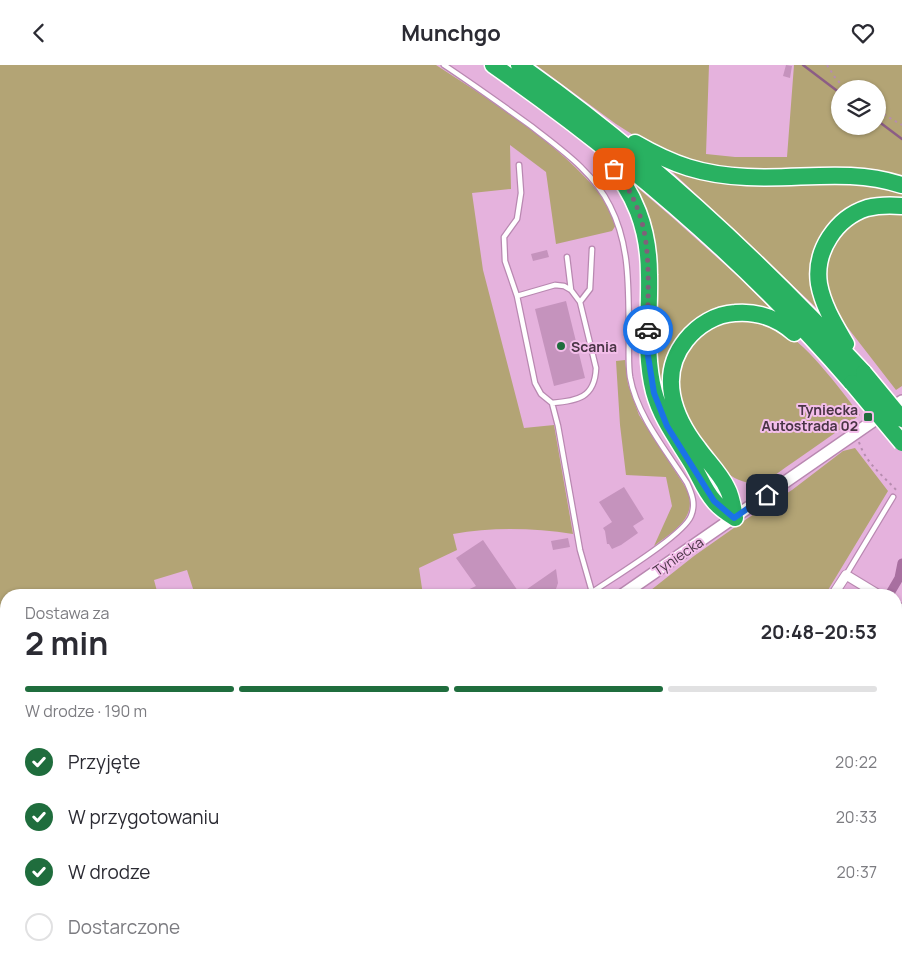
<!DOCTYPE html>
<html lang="pl">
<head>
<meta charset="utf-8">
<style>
	body { margin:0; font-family:Manrope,sans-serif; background:#f7f7f7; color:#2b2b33; height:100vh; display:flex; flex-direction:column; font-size:19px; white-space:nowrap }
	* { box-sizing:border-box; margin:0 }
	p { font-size:16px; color:#7c7c81 }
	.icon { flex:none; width:28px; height:28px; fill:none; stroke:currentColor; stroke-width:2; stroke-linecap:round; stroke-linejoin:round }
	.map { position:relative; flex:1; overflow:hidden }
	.side { position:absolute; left:0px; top:524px; width:902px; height:376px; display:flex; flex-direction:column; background:#fff; border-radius:20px 20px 0 0; box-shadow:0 1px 4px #0004 }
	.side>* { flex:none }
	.tools { position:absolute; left:831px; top:15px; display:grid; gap:10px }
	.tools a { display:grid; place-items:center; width:55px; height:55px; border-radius:50%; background:#fff; box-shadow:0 1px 4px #0004; font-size:25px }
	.pin { position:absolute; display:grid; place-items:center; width:42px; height:42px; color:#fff; margin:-21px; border-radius:10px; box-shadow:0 2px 8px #0006 }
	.courier { position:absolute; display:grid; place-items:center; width:50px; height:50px; margin:-25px; border:4px solid #1a73e8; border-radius:50%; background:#fff; color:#222; box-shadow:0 1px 6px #0007 }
	.head em { font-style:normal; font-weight:700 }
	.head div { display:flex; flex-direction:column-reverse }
	.head { display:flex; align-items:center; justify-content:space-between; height:85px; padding:0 25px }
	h1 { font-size:32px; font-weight:700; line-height:38px }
	.bar { display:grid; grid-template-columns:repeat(4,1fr); gap:8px 5px; align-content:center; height:60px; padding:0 25px }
	.bar i { height:6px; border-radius:4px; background:#e1e1e2 }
	.bar .active { background:#1f6d3d }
	.bar p { grid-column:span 4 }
	ol { padding:0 25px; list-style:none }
	li { display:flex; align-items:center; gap:15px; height:55px }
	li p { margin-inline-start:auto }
	li .icon { padding:5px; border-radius:50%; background:#1f6d3d; color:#fff; stroke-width:4 }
	li:last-child { color:#7c7c81 }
	li i { width:28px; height:28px; border:2px solid #e1e1e2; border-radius:50% }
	header { display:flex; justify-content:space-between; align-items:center; height:65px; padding:0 25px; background:#fff; font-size:22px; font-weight:700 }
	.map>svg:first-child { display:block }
</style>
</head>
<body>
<header><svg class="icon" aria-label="back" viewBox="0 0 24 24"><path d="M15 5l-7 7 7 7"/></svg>Munchgo<svg class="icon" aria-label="heart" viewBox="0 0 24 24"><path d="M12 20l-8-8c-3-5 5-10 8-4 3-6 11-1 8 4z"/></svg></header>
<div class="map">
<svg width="902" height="899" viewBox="0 0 902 899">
	<rect width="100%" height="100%" fill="#e5b2dd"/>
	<!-- built -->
	<path fill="#e1a7d8" d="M6,718v61l-6,2v-62z"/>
	<!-- green -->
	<path fill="#b3a475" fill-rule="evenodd" d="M0,0h436c54,35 117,74 159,123 9,11 15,24 21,37l-4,6 -56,13 -10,-72 -36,-27 1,44 -39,4 11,77 41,158 30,-3 19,109c-40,-6 -81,-7 -120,0l4,16 -38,18 4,27h-228l-8,-25 -33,10 4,15h-152v99l-6,-1z
		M536,0h173l-3,89 29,3h52l7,-92h108v115l-165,-7 -74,-19 -47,-30zM840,24h38v37h-38z
		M665,100l196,17 41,9v10l-76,34 -2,80z
		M631,117l43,37 67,60 32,32 -25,-3 -62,26 -14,81 -12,-22z
		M902,147v174l-6,4 -55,-71 -16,-33 1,-26 7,-17 23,-23 11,-5z
		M745,255c9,2 21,3 30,7 28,11 66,63 85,88 -22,16 -45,32 -68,48 -9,6 -22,17 -32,20 -12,2 -27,-4 -35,-12 -18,-19 -46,-60 -46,-86 0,-19 8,-38 24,-50 5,-4 12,-9 19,-11 7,-3 15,-3 23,-4z
		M625,295l3,24 11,31 47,73c14,28 -12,43 -32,58l18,-40 -6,-29 -40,-2 -6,-50 -4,-64z
		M855,383l33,43 -63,104h-188l14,-5 43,-34 54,-38 44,-28 51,-39z
		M850,525h9l8,5h-28z
		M896,548l6,3v22l-6,-1z
		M902,647v103l-6,8v-106z
		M174,894h198l3,5h-201z
		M388,894h36l2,5h-34z
		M449,894h111l-1,5h-109z
		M571,894h152l-1,5h-152z
		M798,894h70v5h-71z"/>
	<!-- water -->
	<path fill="#a86fa0" stroke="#8c5d85" d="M896,572l6,1v74l-6,5z
		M361,894h37l3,5h-36z
		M723,894h75l-1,5h-75z"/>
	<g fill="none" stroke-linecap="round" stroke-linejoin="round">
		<!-- stream -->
		<path stroke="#8c5d85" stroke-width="2.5" d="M803,0l37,28
			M878,56l24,18
			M0,620l6,1"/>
		<!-- canal -->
		<path stroke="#a86fa0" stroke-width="9" d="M889,530l10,-17 3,-15"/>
	</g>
	<!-- building -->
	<path fill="#c593bd" d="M786,0l6,1 -2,12 -7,-2z
		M547,185l2,7 -16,4 -2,-7z
		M566,236l19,77 -31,8 -19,-77z
		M624,422l20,32 -11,7 5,7 -17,12 -9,4 -3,-5h-2l-2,-13 -2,-3 9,-6 -13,-20z
		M568,473l2,9 -17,3 -2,-9z
		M483,475l37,54 36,-25 2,14 -2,6 -8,6h-91l19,-9 -20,-28z"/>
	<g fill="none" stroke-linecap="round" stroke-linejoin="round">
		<!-- service casing -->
		<g stroke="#b988b1" stroke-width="7">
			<path id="service" d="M444,0c30,20 58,40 87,61 29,23 62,45 79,80 21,41 18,85 19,129 0,14 -1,28 1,42 7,39 36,73 57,106 5,11 9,21 4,33 -8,20 -82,64 -103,79
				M567,192l4,33
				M517,231l-12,-35 -1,-24 13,-18 4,-26 -2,-28
				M580,237l10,-13 2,-40
				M552,338c25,-2 43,-5 44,-35l-16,-66 -9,-12 -7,-4 -9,-1 -38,11 18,87 6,11 11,9 6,23 22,124 12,42 2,3
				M846,510l47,-78
				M84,894l2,5
				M565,899l1,-5"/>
		</g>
		<!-- minor casing -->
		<g stroke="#b988b1" stroke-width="11">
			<path id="minor" d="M833,530l13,-20 33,20
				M896,541l6,3
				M437,894l2,5"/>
		</g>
		<!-- tertiary casing -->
		<g stroke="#b988b1" stroke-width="14">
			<path id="tertiary" d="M622,530l280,-194
				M0,896l6,-2"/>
		</g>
		<!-- motorway casing -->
		<g stroke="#fff" stroke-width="19">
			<path id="motorway" d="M493,0c130,91 255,197 359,318
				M519,0c127,89 240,195 345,308
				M635,78c38,22 67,32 112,34 54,3 101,-9 155,8
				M604,93c31,34 45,71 45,117 1,39 -5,79 5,117 7,26 23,47 37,70 8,13 13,28 23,39 5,7 13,12 21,17
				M846,279c-11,-19 -23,-38 -27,-60 -5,-33 17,-66 48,-76 12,-3 23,-3 35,-2
				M735,453c-2,-10 -3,-21 -8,-30 -7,-15 -20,-27 -29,-40 -25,-32 -40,-73 -12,-108 12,-15 30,-26 49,-27 23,-2 42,5 59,20"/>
		</g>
		<!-- path -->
		<path stroke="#b68caf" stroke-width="2" stroke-dasharray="2.5 4" stroke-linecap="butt" d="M827,0l9,14 10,10
			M878,46l24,14
			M859,377c7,22 25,34 39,50
			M704,899l1,-5"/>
		<!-- service -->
		<use href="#service" stroke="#fff" stroke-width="4.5"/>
		<!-- minor -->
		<use href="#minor" stroke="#fff" stroke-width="9"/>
		<!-- tertiary -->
		<use href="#tertiary" stroke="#fff" stroke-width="11"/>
		<!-- motorway -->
		<use href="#motorway" stroke="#29b161" stroke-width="16"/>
		<!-- motorway-bridge casing -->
		<g stroke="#fff" stroke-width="19" stroke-linecap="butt">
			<path id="motorway-bridge" d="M864,308l38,46
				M852,318l50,60"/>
		</g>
		<!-- motorway-bridge -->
		<use href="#motorway-bridge" stroke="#29b161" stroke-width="16"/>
	</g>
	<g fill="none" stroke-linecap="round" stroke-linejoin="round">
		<!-- done -->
		<path stroke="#80607a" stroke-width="5" stroke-dasharray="0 9" d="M614,104c42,50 33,102 34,161"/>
		<!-- route -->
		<path stroke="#1a73e8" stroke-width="6" d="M648,265v26l6,37 13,33 47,75 20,17 33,-23"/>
	</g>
	<!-- markers -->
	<g fill="#1f6d3d" stroke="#f3beea" stroke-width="2">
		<circle cx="561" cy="281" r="5"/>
		<rect x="863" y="347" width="10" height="10" rx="2.5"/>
	</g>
	<g text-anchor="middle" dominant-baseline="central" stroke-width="4" stroke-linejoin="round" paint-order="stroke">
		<!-- poi labels -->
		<g font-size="14" font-weight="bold" fill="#493445" stroke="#f3beea" text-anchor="start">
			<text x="571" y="281">Scania</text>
			<text x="858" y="344" text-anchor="end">Tyniecka<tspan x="858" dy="16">Autostrada 02</tspan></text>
		</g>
		<!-- street labels -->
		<g font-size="14" fill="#493445" stroke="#f3beea">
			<text transform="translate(678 491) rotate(-34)">Tyniecka</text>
		</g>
	</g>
</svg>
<div class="tools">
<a><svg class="icon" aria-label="layers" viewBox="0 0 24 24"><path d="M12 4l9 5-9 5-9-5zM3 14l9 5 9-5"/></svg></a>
</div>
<div class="pin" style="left:614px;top:104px;background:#ea580c"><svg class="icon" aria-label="bag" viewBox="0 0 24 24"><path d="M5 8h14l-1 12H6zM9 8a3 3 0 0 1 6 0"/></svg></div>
<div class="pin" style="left:767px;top:430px;background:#1f2937"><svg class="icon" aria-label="home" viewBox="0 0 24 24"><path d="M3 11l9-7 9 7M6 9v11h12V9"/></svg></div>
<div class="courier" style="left:648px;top:265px"><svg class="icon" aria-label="car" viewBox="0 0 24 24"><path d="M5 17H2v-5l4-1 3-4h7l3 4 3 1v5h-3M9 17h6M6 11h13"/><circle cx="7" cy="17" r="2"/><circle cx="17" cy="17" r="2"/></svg></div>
<section class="side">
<div class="head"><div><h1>2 min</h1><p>Dostawa za</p></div><em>20:48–20:53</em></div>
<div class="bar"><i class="active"></i><i class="active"></i><i class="active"></i><i></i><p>W drodze · 190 m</p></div>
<ol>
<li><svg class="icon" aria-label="check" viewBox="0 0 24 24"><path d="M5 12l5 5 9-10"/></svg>Przyjęte<p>20:22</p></li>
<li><svg class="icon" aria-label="check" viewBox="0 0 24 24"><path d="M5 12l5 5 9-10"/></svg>W przygotowaniu<p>20:33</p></li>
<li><svg class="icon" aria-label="check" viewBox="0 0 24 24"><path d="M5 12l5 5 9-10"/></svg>W drodze<p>20:37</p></li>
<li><i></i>Dostarczone</li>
</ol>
</section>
</div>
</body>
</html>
